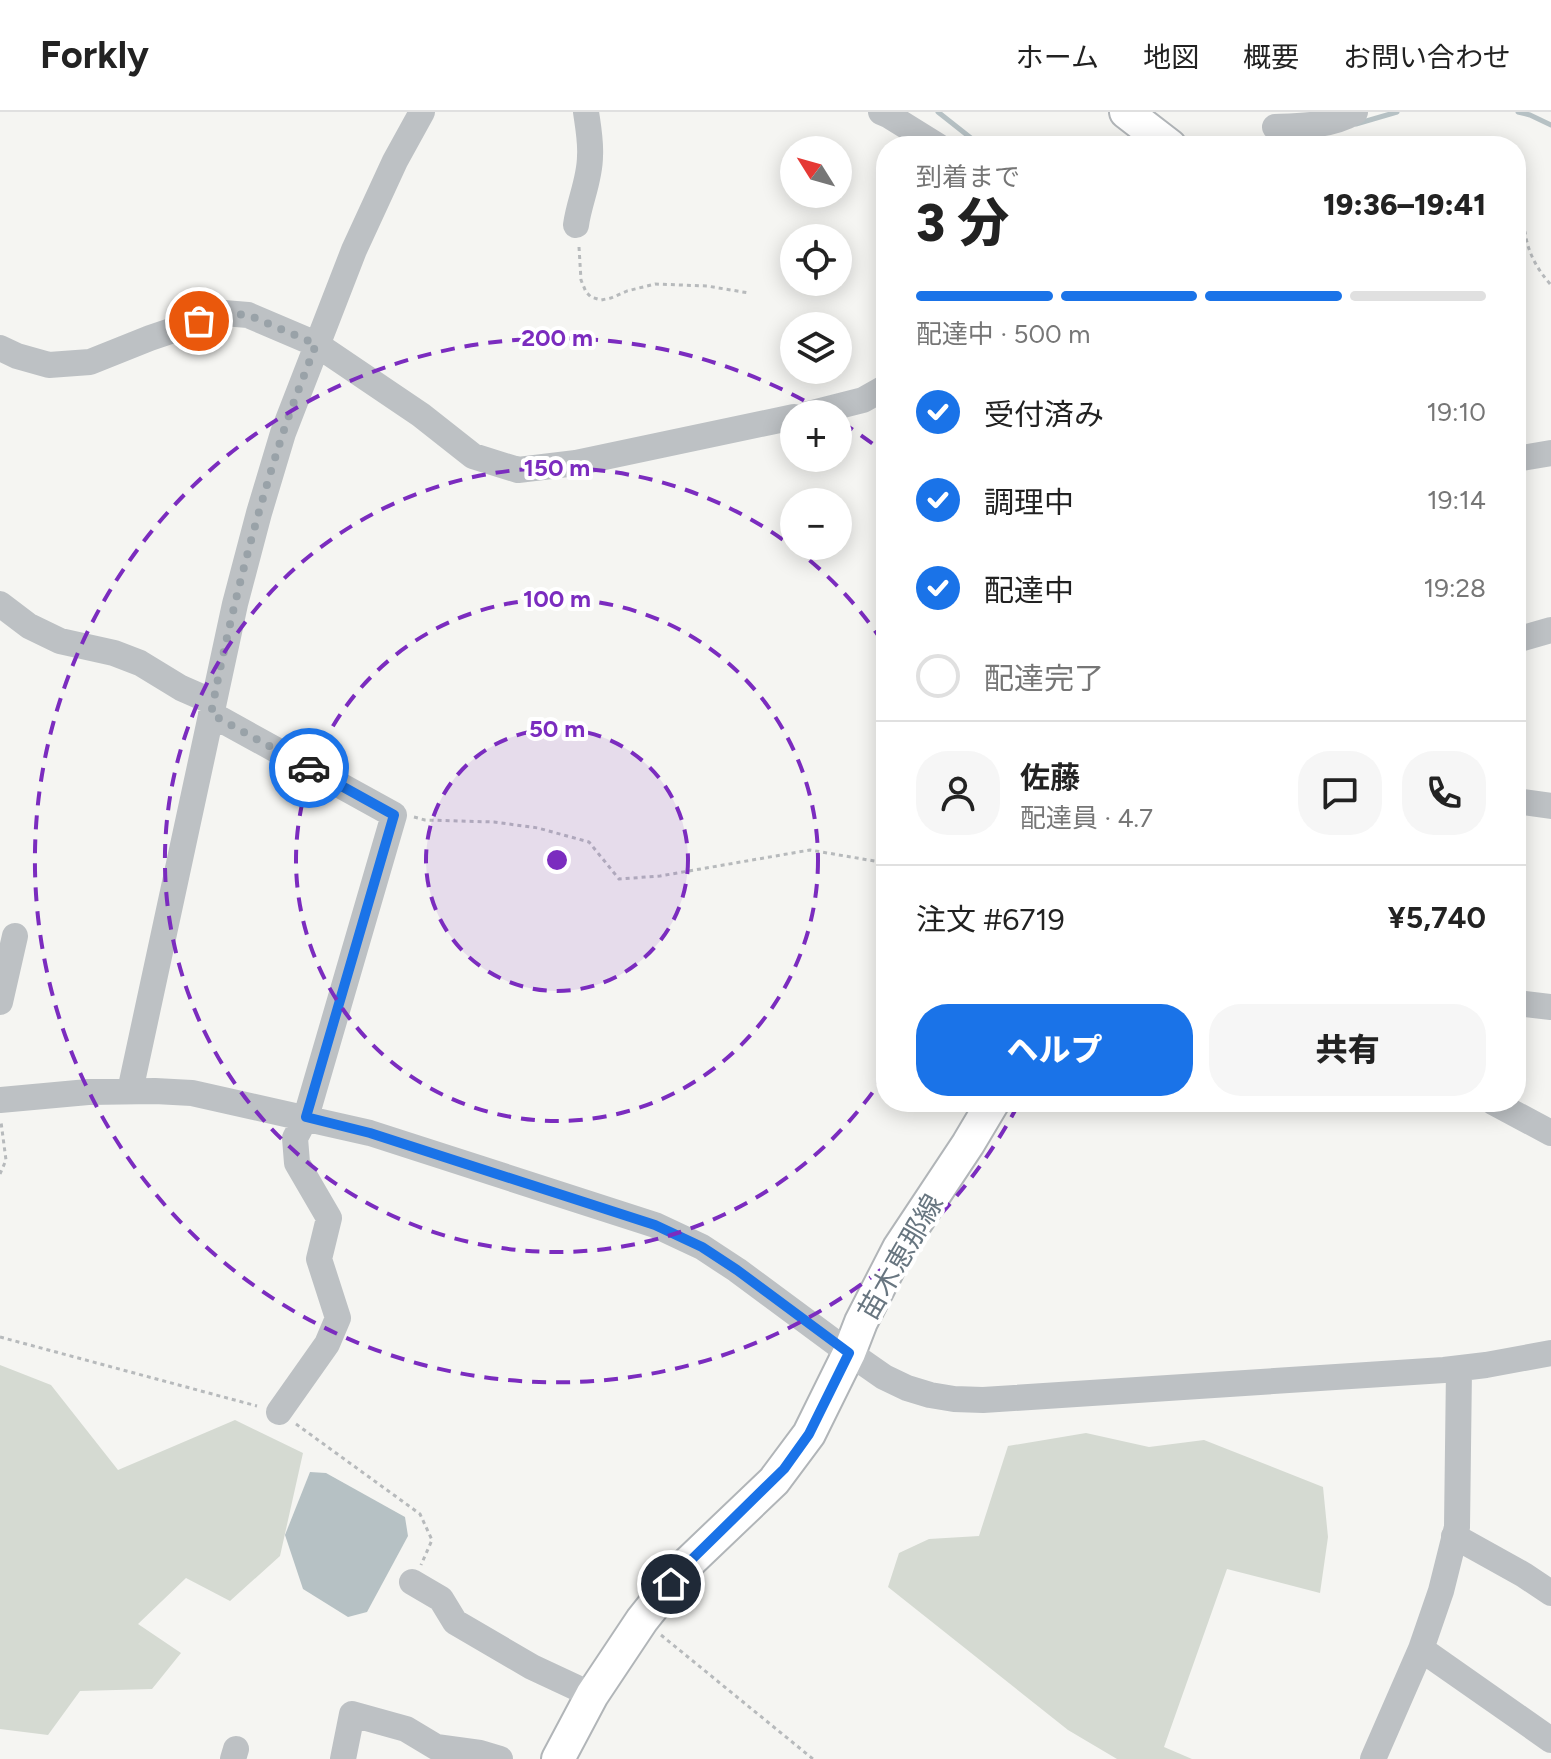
<!DOCTYPE html>
<html lang="ja">
<head>
<meta charset="utf-8">
<style>
	body { margin:0; font-family:Figtree,"Noto Sans JP",sans-serif; background:#f6f6f6; color:#222; height:100vh; display:flex; flex-direction:column; font-size:30px; white-space:nowrap }
	* { box-sizing:border-box; margin:0 }
	p { font-size:26px; color:#767676 }
	.icon { flex:none; width:44px; height:44px; fill:none; stroke:currentColor; stroke-width:2; stroke-linecap:round; stroke-linejoin:round }
	.map { position:relative; flex:1; overflow:hidden }
	.details { position:absolute; left:876px; top:24px; width:650px; height:976px; display:flex; flex-direction:column; background:#fff; border-radius:32px; box-shadow:0 4px 20px #0003 }
	.details>* { flex:none }
	.needle { width:52px; rotate:307deg }
	.fabs { position:absolute; left:780px; top:24px; display:grid; gap:16px }
	.fabs a { display:grid; place-items:center; width:72px; height:72px; border-radius:50%; background:#fff; box-shadow:0 4px 20px #0003; font-size:40px }
	.pin { position:absolute; display:grid; place-items:center; width:68px; height:68px; color:#fff; margin:-34px; border:4px solid #fff; border-radius:50%; box-shadow:0 2px 8px #0007 }
	.courier { position:absolute; display:grid; place-items:center; width:80px; height:80px; margin:-40px; border:6px solid #1a73e8; border-radius:50%; background:#fff; color:#222; box-shadow:0 2px 10px #0007 }
	.summary em { font-style:normal; font-weight:800 }
	.summary div { display:flex; flex-direction:column-reverse }
	.summary { display:flex; align-items:center; justify-content:space-between; height:136px; padding:0 40px }
	h1 { font-size:52px; font-weight:800; line-height:60px }
	.bar { display:grid; grid-template-columns:repeat(4,1fr); gap:12px 8px; align-content:center; height:96px; padding:0 40px }
	.bar i { height:10px; border-radius:6px; background:#e0e0e0 }
	.bar .on { background:#1a73e8 }
	.bar p { grid-column:span 4 }
	.line { display:flex; align-items:center; gap:20px; padding:0 40px; border-top:2px solid #e0e0e0 }
	.line div { flex:1 }
	.round { display:grid; place-items:center; flex:none; width:84px; height:84px; border-radius:32px; background:#f6f6f6 }
	ol { padding:0 40px; list-style:none }
	li { display:flex; align-items:center; gap:24px; height:88px }
	li p { margin-inline-start:auto }
	li .icon { padding:8px; border-radius:50%; background:#1a73e8; color:#fff; stroke-width:4 }
	li:last-child { color:#767676 }
	li i { width:44px; height:44px; border:4px solid #e0e0e0; border-radius:50% }
	.primary-button { display:flex; gap:16px; margin-top:auto; padding:16px 40px }
	.primary-button a { flex:1; height:92px; border-radius:32px; background:#1a73e8; color:#fff; font-size:32px; font-weight:800; line-height:92px; text-align:center }
	.primary-button a+a { background:#f6f6f6; color:#222 }
	header { display:flex; align-items:center; gap:48px; box-sizing:border-box; height:112px; padding:0 40px; background:#fff; border-bottom:2px solid #e0e0e0 }
	header strong { font-size:38px }
	nav { display:flex; gap:44px; margin-inline-start:auto; font-size:28px }
	.map>svg:first-child { display:block }
</style>
</head>
<body>
<header>
<strong>Forkly</strong>
<nav><a>ホーム</a><a>地図</a><a>概要</a><a>お問い合わせ</a></nav>
</header>
<div class="map">
<svg width="1551" height="1647" viewBox="0 0 1551 1647">
	<rect width="100%" height="100%" fill="#f5f5f2"/>
	<!-- green -->
	<path fill="#d5dad2" d="M0,1253l51,20 67,85 117,-50 68,33 -23,103 -50,45 -44,-23 -48,46 43,29 -29,36 -72,2 -32,44 -48,-6z
		M1086,1321l63,14 55,-7 119,47 5,50 -8,56 -93,-24 -63,178 28,12h-75l-49,-29 -180,-143 11,-34 30,-14 50,-3 29,-90z"/>
	<!-- water -->
	<path fill="#b6c1c4" d="M310,1360l16,1 79,44 3,19 -41,76 -19,5 -45,-28 -18,-54z"/>
	<g fill="none" stroke-linecap="round" stroke-linejoin="round">
		<!-- stream -->
		<path stroke="#b6c1c4" stroke-width="5" d="M938,0l43,34
			M1518,0l12,3 21,10
			M1356,12l41,-12
			M1262,34l42,-8"/>
		<!-- major casing -->
		<g stroke="#b1b5b8" stroke-width="36">
			<path id="major" d="M1126,0l44,34
				M558,1647l34,-64 50,-75 43,-54 89,-85 35,-47 40,-81 12,-31 38,-74 69,-104 25,-42"/>
		</g>
		<!-- path -->
		<path stroke="#b7babc" stroke-width="3" stroke-dasharray="4 4" stroke-linecap="butt" d="M1516,117l9,3c3,21 12,37 26,53
			M579,135l2,33 5,12 5,5 10,3 10,-2 16,-7 28,-7 52,2 42,7
			M414,705l11,3 69,2 44,6 51,14 30,37 41,-3 150,-26 76,13
			M0,1062l6,-14 -5,-38
			M0,1225l257,69
			M296,1312l124,90 12,26 -11,25
			M661,1523l152,124"/>
		<!-- minor -->
		<path stroke="#bdc1c4" stroke-width="26" d="M881,0l7,3 50,31
			M1275,15c27,-1 56,-1 80,-15
			M576,113c3,-23 14,-45 14,-69 1,-14 -2,-30 -4,-44
			M0,236l17,8 32,9 41,-3 60,-24 74,-25 24,2 68,29 105,71 52,41 45,14 58,-7 218,-46
			M808,302l55,-14 23,-13
			M1516,347l35,-6
			M0,492l29,22 31,15 54,12 26,10 41,25 32,14
			M1516,528l35,-10
			M211,602l183,101 -88,302 -11,21 2,25 32,55 -10,41 19,59 -11,26 -48,68
			M1516,689l35,5
			M0,890l15,-66
			M1516,891l35,4
			M130,979l105,-487 24,-91 24,-80 71,-183 41,-89 27,-49
			M0,988l88,-8 67,-1 37,2 178,40 285,92 47,22 35,23 104,77 43,30 23,11 23,7 24,4 29,1 461,-30 42,-5 65,-12
			M1493,990l58,31
			M1454,1424l70,39 27,18
			M412,1470l29,17 14,23 77,45 60,28
			M1421,1537l130,91
			M233,1647l3,-10
			M343,1647l9,-45 54,15 30,18 44,6 20,6
			M1373,1647l48,-110 20,-58 16,-64 2,-158"/>
		<!-- major -->
		<use href="#major" stroke="#fff" stroke-width="32"/>
	</g>
	<g fill="none" stroke-linecap="round" stroke-linejoin="round">
		<!-- done -->
		<path stroke="#99a2a8" stroke-width="8" stroke-dasharray="0 14.4" d="M199,209l25,-8 24,2 68,29c-11,30 -24,61 -34,92 -29,90 -53,184 -71,278l98,54"/>
		<!-- route -->
		<path stroke="#1a73e8" stroke-width="10" d="M309,656l85,47 -88,302 64,16 285,92 47,22 35,23 112,83 -40,81 -25,35 -99,97 -14,18"/>
	</g>
	<!-- distance rings -->
	<circle cx="557" cy="748" r="131" fill="#7b2cbf" fill-opacity=".12"/>
	<g fill="none" stroke="#7b2cbf" stroke-width="4" stroke-dasharray="14 10">
		<circle cx="557" cy="748" r="131"/>
		<circle cx="557" cy="748" r="261"/>
		<path d="M886 961A392 392 0 1 1 886 535"/>
		<path d="M1018 993A522 522 0 1 1 826 301M841 310A522 522 0 0 1 886 342"/>
	</g>
	<g text-anchor="middle" dominant-baseline="central" stroke-width="8" stroke-linejoin="round" paint-order="stroke">
		<!-- street labels -->
		<g font-size="28" fill="#687680" stroke="#fff">
			<text transform="translate(900 1145) rotate(-60)">苗木恵那線</text>
		</g>
	</g>
	<circle cx="557" cy="748" r="12" fill="#7b2cbf" stroke="#fff" stroke-width="4"/>
	<g font-size="24" text-anchor="middle" font-weight="bold" fill="#7b2cbf" stroke="#fff" stroke-width="8" stroke-linejoin="round" paint-order="stroke">
		<text x="557" y="234">200 m</text>
		<text x="557" y="364">150 m</text>
		<text x="557" y="495">100 m</text>
		<text x="557" y="625">50 m</text>
	</g>
</svg>
<div class="fabs">
<a><svg class="needle" viewBox="-14 -14 28 28"><path d="M0-13l5 13h-10z" fill="#e53935"/><path d="M0 13l5-13h-10z" fill="#767676"/></svg></a>
<a><svg class="icon" aria-label="locate" viewBox="0 0 24 24"><circle cx="12" cy="12" r="6"/><path d="M12 2v4M12 18v4M2 12h4M18 12h4"/></svg></a>
<a><svg class="icon" aria-label="layers" viewBox="0 0 24 24"><path d="M12 4l9 5-9 5-9-5zM3 14l9 5 9-5"/></svg></a>
<a>+</a>
<a>−</a>
</div>
<div class="pin" style="left:199px;top:209px;background:#ea580c"><svg class="icon" aria-label="bag" viewBox="0 0 24 24"><path d="M5 8h14l-1 12H6zM9 8a3 3 0 0 1 6 0"/></svg></div>
<div class="pin" style="left:671px;top:1472px;background:#1f2937"><svg class="icon" aria-label="home" viewBox="0 0 24 24"><path d="M3 11l9-7 9 7M6 9v11h12V9"/></svg></div>
<div class="courier" style="left:309px;top:656px"><svg class="icon" aria-label="car" viewBox="0 0 24 24"><path d="M5 17H2v-5l4-1 3-4h7l3 4 3 1v5h-3M9 17h6M6 11h13"/><circle cx="7" cy="17" r="2"/><circle cx="17" cy="17" r="2"/></svg></div>
<section class="details">
<div class="summary"><div><h1>3 分</h1><p>到着まで</p></div><em>19:36–19:41</em></div>
<div class="bar"><i class="on"></i><i class="on"></i><i class="on"></i><i></i><p>配達中 · 500 m</p></div>
<ol>
<li><svg class="icon" aria-label="check" viewBox="0 0 24 24"><path d="M5 12l5 5 9-10"/></svg>受付済み<p>19:10</p></li>
<li><svg class="icon" aria-label="check" viewBox="0 0 24 24"><path d="M5 12l5 5 9-10"/></svg>調理中<p>19:14</p></li>
<li><svg class="icon" aria-label="check" viewBox="0 0 24 24"><path d="M5 12l5 5 9-10"/></svg>配達中<p>19:28</p></li>
<li><i></i>配達完了</li>
</ol>
<div class="line" style="height:144px"><a class="round"><svg class="icon" aria-label="person" viewBox="0 0 24 24"><circle cx="12" cy="8" r="4"/><path d="M4 21q1-7 8-7t8 7"/></svg></a><div><b>佐藤</b><p>配達員 · 4.7</p></div><a class="round"><svg class="icon" aria-label="chat" viewBox="0 0 24 24"><path d="M4 5h16v11H9l-5 4z"/></svg></a><a class="round"><svg class="icon" aria-label="phone" viewBox="0 0 24 24"><path d="M5 4h4l2 5-3 2q2 4 5 5l2-3 5 2v4C11 20 4 13 5 4z"/></svg></a></div>
<div class="line" style="height:104px"><div>注文 #6719</div><b>¥5,740</b></div>
<div class="primary-button"><a>ヘルプ</a><a>共有</a></div>
</section>
</div>
</body>
</html>
